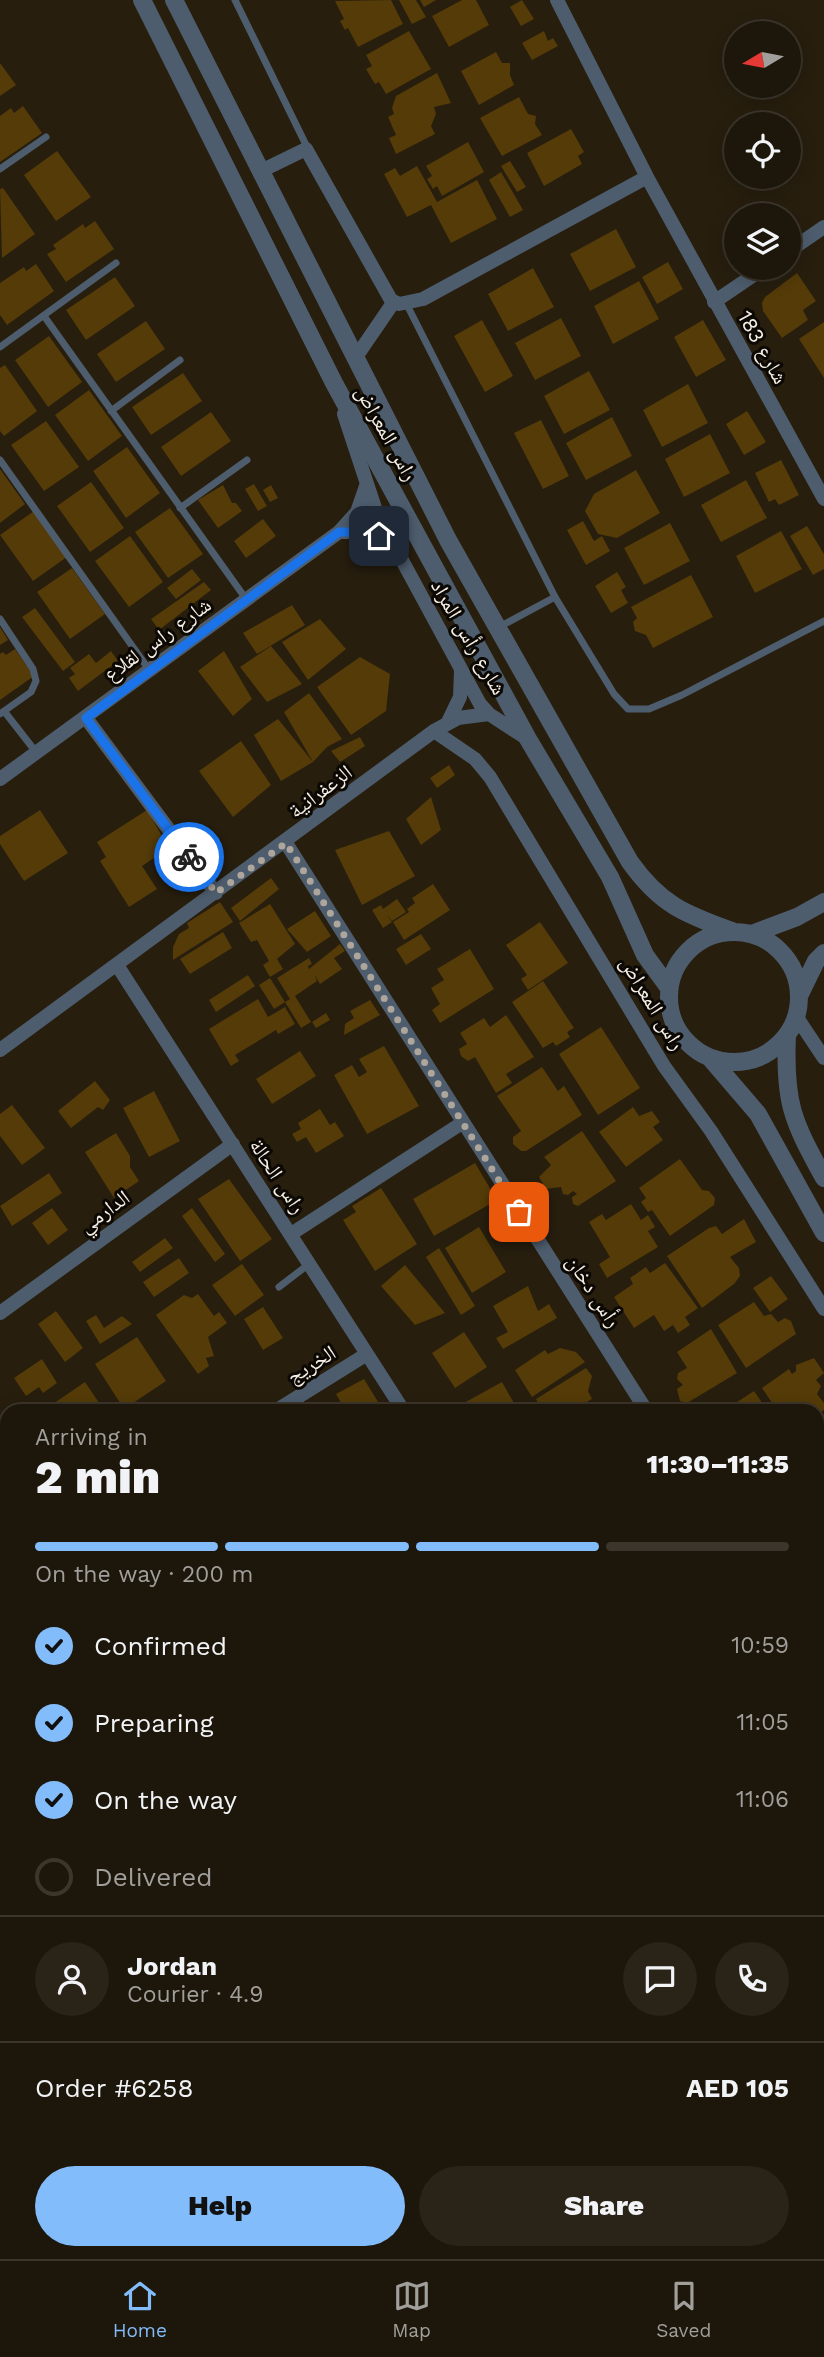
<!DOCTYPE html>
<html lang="en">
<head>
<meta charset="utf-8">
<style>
	body { margin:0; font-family:"Work Sans","Noto Naskh Arabic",sans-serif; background:#2a2318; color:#f1f3f6; height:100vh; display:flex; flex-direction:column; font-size:26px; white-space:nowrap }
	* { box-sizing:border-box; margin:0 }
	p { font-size:23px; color:#a09f9c }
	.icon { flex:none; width:38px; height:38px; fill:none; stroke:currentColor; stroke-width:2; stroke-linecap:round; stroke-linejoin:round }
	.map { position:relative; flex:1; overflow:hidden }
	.sheet { position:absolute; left:0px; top:1404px; width:824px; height:856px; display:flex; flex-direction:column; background:#1d160a; border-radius:21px 21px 0 0; box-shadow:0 4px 18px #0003,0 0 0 2px #3b352b }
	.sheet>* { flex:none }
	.needle { width:46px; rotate:260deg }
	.buttons { position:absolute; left:724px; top:21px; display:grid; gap:14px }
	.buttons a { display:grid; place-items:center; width:77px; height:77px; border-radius:50%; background:#1d160a; box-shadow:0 4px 18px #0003,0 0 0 2px #3b352b; font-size:35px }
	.pin { position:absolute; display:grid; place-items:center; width:60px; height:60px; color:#fff; margin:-30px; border-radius:14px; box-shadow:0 4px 10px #0006 }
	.courier { position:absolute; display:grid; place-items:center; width:70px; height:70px; margin:-35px; border:5px solid #1a73e8; border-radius:50%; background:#fff; color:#222; box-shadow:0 2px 9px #0007 }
	.summary em { font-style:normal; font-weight:800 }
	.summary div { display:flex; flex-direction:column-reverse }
	.summary { display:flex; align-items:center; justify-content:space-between; height:119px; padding:0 35px }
	h1 { font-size:46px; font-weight:800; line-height:52px }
	.bar { display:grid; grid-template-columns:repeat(4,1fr); gap:10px 7px; align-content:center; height:84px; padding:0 35px }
	.bar i { height:9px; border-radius:5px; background:#3b352b }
	.bar .on { background:#83bcfa }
	.bar p { grid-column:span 4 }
	.line { display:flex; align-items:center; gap:18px; padding:0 35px; border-top:2px solid #3b352b }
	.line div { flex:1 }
	.round { display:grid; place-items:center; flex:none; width:74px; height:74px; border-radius:37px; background:#2a2318 }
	ol { padding:0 35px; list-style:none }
	li { display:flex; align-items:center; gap:21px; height:77px }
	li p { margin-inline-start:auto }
	li .icon { padding:7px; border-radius:50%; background:#83bcfa; color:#111; stroke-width:4 }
	li:last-child { color:#a09f9c }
	li i { width:38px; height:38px; border:4px solid #3b352b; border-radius:50% }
	.action { display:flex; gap:14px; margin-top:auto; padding:14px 35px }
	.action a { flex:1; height:80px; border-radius:42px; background:#83bcfa; color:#111; font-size:28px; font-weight:800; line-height:80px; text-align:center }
	.action a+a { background:#2a2318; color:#f1f3f6 }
	.tab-bar { display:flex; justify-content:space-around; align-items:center; height:98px; border-top:2px solid #3b352b; background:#1d160a; font-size:19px; color:#a09f9c }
	.tab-bar a { display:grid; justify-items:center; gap:4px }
	.tab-bar .on { color:#83bcfa }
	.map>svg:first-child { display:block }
</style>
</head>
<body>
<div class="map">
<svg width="824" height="2259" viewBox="0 0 824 2259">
	<rect width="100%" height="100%" fill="#271e0e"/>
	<!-- building -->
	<path fill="#543b08" d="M391,0l12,24 -45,23 -10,-19 -3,2 -5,-9 4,-2 -9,-18z
		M399,0h17l10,17 -14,7z
		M420,0h16l-12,7z
		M462,0h14l13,25 -40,22 -17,-31z
		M522,0l12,19 -13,7 -11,-19z
		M409,31l22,38 -45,25 -7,-12 -4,2 -9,-15 6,-3 -6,-11z
		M544,31l4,10 5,-3 5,8 -26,14 -10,-17z
		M496,52l6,11h8v12l4,10 -35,20 -18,-34z
		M0,63l16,22 -16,11z
		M437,73l14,30 -17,4 2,7 -5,12 4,8 -39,20 -7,-16 7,-3 -8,-18 6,-3 -2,-6 4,-12z
		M519,97l9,17 8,2 -1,8 7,11 -40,21 -22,-38z
		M23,106l19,27 -42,29v-46l11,-8 3,5z
		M571,129l13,23 -6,4 4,8 -38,22 -17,-33z
		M468,142l16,30 -42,24 -5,-10 -4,3 -6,-10 5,-3 -6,-10z
		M57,151l34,46 -35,24 -32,-46z
		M510,161l16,26 -9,5 -16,-26z
		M417,166l20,36 40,-22 20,39 -46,24 -20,-38 -24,12 -23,-43 11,-6 5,8z
		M501,172l22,38 -13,7 -21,-37z
		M3,188l32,46 -33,24 -2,-69z
		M95,221l19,28 -48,33 -19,-28 9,-5 -3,-4 30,-21 2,4z
		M616,229l20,38 -46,24 -20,-37z
		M668,262l15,27 -26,15 -15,-27z
		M36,264l18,27 -47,34 -7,-10v-32l24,-16 2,4z
		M533,268l21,39 -46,24 -20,-37z
		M797,273l19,28 -13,9 5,10 -26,18 -19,-27 -1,-8 3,-6z
		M115,277l20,29 -49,34 -20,-30z
		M639,281l20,38 -46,25 -19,-38z
		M561,318l20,38 -46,24 -20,-37z
		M482,320l31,56 -28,16 -31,-56z
		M703,320l23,40 -30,17 -22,-40z
		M146,321l19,28 -49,33 -19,-28z
		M824,322v56l-25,-39z
		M49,336l33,46 -34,25 -33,-47z
		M5,365l32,46 -33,25 -4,-5v-63z
		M589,371l21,39 -46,24 -20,-38z
		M183,373l19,28 -51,34 -19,-28z
		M688,384l20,39 -46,24 -19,-37z
		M89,390l33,46 -34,25 -33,-46z
		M747,411l19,31 -22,13 -18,-31z
		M211,412l20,29 -50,35 -20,-29z
		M612,417l20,39 -46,24 -20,-37z
		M541,420l28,56 -26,13 -29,-56z
		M46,421l33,46 -35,24 -33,-46z
		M710,434l20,39 -46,24 -19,-38z
		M127,447l33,46 -34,25 -33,-47z
		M781,460l18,35 -20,10 -4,-6 -6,3 -14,-29z
		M0,469l25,35 -25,19z
		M636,470l24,43 -43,25 -19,-4 -13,-23 9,-17z
		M746,480l21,38 -46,24 -20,-37z
		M91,482l33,46 -34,24 -33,-46z
		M254,484l13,22 -9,5 -13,-22z
		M223,485l9,18h4l6,8 -24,17 -20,-28z
		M271,485l7,13 -8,4 -7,-12z
		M170,508l33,46 -35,24 -33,-46z
		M34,511l33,46 -34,24 -33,-46z
		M263,519l13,17 -30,22 -12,-17z
		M583,521l11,20 8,-5 8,15 -24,14 -19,-35z
		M670,523l20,38 -46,24 -20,-37z
		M807,526l17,28v15l-11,6 -23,-39z
		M781,531l21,38 -47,24 -19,-37z
		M130,536l33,46 -34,25 -34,-46z
		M72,568l33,46 -35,25 -33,-47z
		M192,569l9,11 -25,19 -9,-11z
		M617,572l9,15 -5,3 7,13 -17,10 -16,-27z
		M691,575l22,42 -60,31 -7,-13 -11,-4 -2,-9 4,-4 -6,-11z
		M204,582l7,8 -52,40 -8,-11z
		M292,605l13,20 -48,29 -14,-21z
		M35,608l40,54 -12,9 -41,-54z
		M320,619l26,30 -38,31 -26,-38z
		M0,627l8,13 -8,5z
		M271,646l31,38 -35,18 -27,-35z
		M15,649l19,27 -34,24v-46l3,-2 3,3z
		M111,651l7,10 -40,30 -9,-13 6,-4 -5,-6 19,-14 7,9z
		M224,651l28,48 -19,17 -35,-45z
		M360,657l30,17 -4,37 -35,24 -34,-48z
		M309,693l33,46 -15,8 -14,15 -29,-50z
		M278,719l35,43 -32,19 -27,-46z
		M360,737l5,9 -25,16 -9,-11z
		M241,741l30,44 -38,32 -34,-46z
		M449,765l6,10 -18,13 -7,-10z
		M431,797l10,33 -20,15 -15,-26z
		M40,810l28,43 -44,28 -24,-37v-8z
		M147,810l22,38 -27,18 15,23 -28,18 -29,-46 6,-4 -9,-15z
		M389,831l26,45 -53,29 -27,-55z
		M271,878l8,11 -39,32 -9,-13z
		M433,884l17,26 -46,30 -11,-18 16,-10 -2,-3 8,-6 -3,-5z
		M397,899l9,13 -14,9 -6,-7 6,8 -9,6 -11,-18 9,-5 2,4z
		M220,902l13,20 -60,38v-13l6,-13 10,-6 -2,-5z
		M270,904l25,40 -18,15 6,10 -13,8 -7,-12 6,-4 -12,-21 -6,2 -12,-19z
		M315,911l16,25 -24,16 -20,-23z
		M540,922l28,41 -40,27 -7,-11 6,-4 -21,-30z
		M223,932l9,16 -42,26 -10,-15z
		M421,934l10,15 -25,16 -10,-16z
		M340,944l5,7 -11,7 8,11 -22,15 -6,-10 3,7 -22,15 16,26 -10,6 -16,-26 5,-3 -13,-21 32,-20 3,6 -4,2 1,3z
		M470,949l24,40 -54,34 -8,-13 8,-6 -9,-16 13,-8 -7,-11z
		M248,975l7,11 -39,26 -7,-12z
		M270,978l15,24 -11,7 -15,-24z
		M543,981l31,47 -7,4 3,5 -14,9 -3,-4 -10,6 -31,-46z
		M258,999l10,18 17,-10 10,17 -17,10 -2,-4 -41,25 4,6 -8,5 -22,-37z
		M370,1000l10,15 -36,20 1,-11 9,-6 -4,-7z
		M326,1013l4,7 -14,8 -4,-6z
		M506,1015l28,42 -28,17 6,9 -16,10 -21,-36 -7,4 -7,-5 -2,-7 8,-5 -7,-11 24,-15 6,9z
		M601,1027l39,61 -42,27 -39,-61z
		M384,1046l35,60 -52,28 -33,-59 18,-10 7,12 8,-5 -8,-13z
		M300,1051l16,25 -44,28 -16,-25z
		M542,1067l16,24 6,-5 18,29 -56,36h-5l-8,-7v-7l8,-6 -24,-35z
		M95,1081l15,19 -7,10 -5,-3 -27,21 -13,-17z
		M154,1091l26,50 -31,16 -26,-49z
		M12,1105l33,43 -23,17 -22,-29v-22z
		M633,1107l6,9 13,-5 8,11 -7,5 10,13 -37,27 -27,-35z
		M320,1109l10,16 5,-3 9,14 -28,17 -10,-16 -9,5 -5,-8 9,-5 -3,-6z
		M582,1131l34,50 -38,25 -5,-2 -1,-7 5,-3 -4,-3 -5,4 -5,-1 -2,-7 -15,2 -7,-12 12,-12 -7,-8z
		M116,1133l14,23v11l9,14 -25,17 -29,-46z
		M680,1159l22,31 7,1 6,7 -1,7 -44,31 -18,-26 -4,2 -7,-10 5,-4 -7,-10z
		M475,1163l22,37 -63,36 -21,-37z
		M49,1173l13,20 -50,33 -12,-20z
		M229,1179l43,60 -32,22 -42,-62z
		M381,1188l36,56 -42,27 -32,-51 13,-8 -4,-6z
		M631,1204l10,16 7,-5 7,12 -7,4 10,16 -51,31 -8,-14 11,-7 -21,-35 13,-8 4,6z
		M52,1208l16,22 -20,15 -16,-22z
		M192,1208l33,46 -10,8 -33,-46z
		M744,1219l12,23 -26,15 9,11 1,8 -6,8 -32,24 -35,-52 42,-28 7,-2 6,8z
		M479,1227l27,45 -34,21 -27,-45z
		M165,1238l8,10 -33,24 -8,-10z
		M439,1248l36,58 -14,9 -35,-58z
		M179,1258l10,15 -35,24 -11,-15z
		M665,1263l33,45 -13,9 5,8 -12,8 -5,-8 -9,6 -10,-16 -20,13 -20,-31 19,-13 -3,-6 16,-11 4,6z
		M242,1264l22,31 -29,21 -23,-31z
		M405,1265l40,48 -30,12 -34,-39z
		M771,1276l17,23 -18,13 -17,-24z
		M528,1286l10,25 11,-7 8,14 -54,31 -7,-11 12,-6 -15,-26z
		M198,1294l16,22 5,-4 8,11 -19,14 6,19 -8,2 3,8 -11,8 -42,-59 28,-20 8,3z
		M754,1302l10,14 7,-2 7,8 7,-4 6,3 5,13 -50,34 -28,-43z
		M263,1307l20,31 -20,12 -19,-31z
		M56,1311l27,37 -18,14 -27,-38z
		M96,1315l8,13 18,-12 10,8 -32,20 -14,-23z
		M711,1329l26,44 -50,30 -7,-2 -3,-12 6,-4 -6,-6 1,-6 9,-5 -10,-16z
		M464,1332l23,35 -32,21 -23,-35z
		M137,1337l29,44 -42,28 -29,-45z
		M560,1348l16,4 9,10 -53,35 -17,-27 30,-20 3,4z
		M814,1358l10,15 -8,7 5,6 -4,8 7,9v7l-7,4v-4h-40l-15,-22 27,-19 3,5 4,-3v-6z
		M42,1359l15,24 -14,10 -4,-6 -13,9 -12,-18z
		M586,1368l6,8 -4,15 4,8 -19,11h-31l-6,-11z
		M364,1379l19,31h-38l-9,-16z
		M85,1382l19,28h-52l-2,-4z
		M502,1382l13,23 -9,5h-40l-4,-6z
		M754,1391l13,19h-42z
		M2,1493l5,11 -7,5v-14z
		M7,1601v38l-7,4v-38z
		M7,1649v42l-7,5v-43z
		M817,1661l7,10v53l-3,2 -4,-5z
		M7,1783v67l-7,5v-67z
		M817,1786l7,9v30l-7,-9z
		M7,1874v23l-7,-11v-7z
		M0,1895l7,11v14l-7,5z
		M7,1959v34l-7,-9v-20z
		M824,2138v40l-7,4v-39z
		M824,2186v34l-7,-5v-24z
		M664,2252h39l-12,7h-23z
		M758,2252h23l4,7h-23z"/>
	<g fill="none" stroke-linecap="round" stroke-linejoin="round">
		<!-- service -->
		<path stroke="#4e5d6e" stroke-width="7" d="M235,0l74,151
			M0,169l46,-32
			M406,303l149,294 59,97 14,15h21l33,-14 142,-74
			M44,316l202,283
			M0,347l116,-84
			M111,411l69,-51
			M0,460l150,211
			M180,508l67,-48
			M0,619l33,50 3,12 -5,11 -31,22
			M499,627l56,-30
			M4,711l32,41
			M279,1287l30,-23
			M0,1950l7,-5"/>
		<!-- minor -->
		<path stroke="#4e5d6e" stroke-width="14" d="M557,0l90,177 177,322
			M261,171l45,-22 85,151 8,4 24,-5 224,-122
			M789,251l35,-24
			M714,302l50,-34
			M356,357l37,-54
			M344,414l33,100 103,190 9,10 37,24
			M339,532h27l25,11
			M86,718l130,175
			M448,722l12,-25 1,-27
			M434,731l41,28 15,18 174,289 47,65 113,178
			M0,779l339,-247 18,-20 9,-26
			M286,843l360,567
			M117,965l286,445
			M796,1016l28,42
			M0,1050l434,-319 24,-13 31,-4
			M291,1234l171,-111
			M0,1313l233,-169
			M277,1410l90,-56
			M817,1464l7,-5
			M817,1537l7,11
			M0,1584l7,-4
			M817,1622l7,-4
			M0,1738l7,-5
			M817,1868l7,-5
			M817,1901l7,11
			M0,2049l7,-5
			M800,2252l4,7"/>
		<!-- tertiary -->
		<path stroke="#4e5d6e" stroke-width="18" d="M142,0l192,383 194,356 82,138 35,78 24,33
			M174,0l274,540 182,322c30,42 54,52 102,69
			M669 997a65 65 0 1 1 130 0a65 65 0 1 1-130 0Z
			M752,934l45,-17 27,-15
			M799,996l17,-35 8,-8
			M787,1035c-3,67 5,85 37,143
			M710,1058l48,56 66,119"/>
	</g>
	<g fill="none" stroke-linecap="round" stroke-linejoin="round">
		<!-- done -->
		<path stroke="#aea69a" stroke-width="7" stroke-dasharray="0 12.6" d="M189,857l27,36 70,-50 233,369"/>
		<!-- route -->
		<path stroke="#1a73e8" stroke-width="9" d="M189,857l-103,-139 253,-186h27l13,4"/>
	</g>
	<g text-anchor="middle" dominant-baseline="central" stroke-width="6" stroke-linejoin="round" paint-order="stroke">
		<!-- street labels -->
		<g font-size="21" fill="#f6efe6" stroke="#0c0804">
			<text transform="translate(763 347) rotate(61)">شارع 183</text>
			<text transform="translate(387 433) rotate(61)">راس المعراض</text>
			<text transform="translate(469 637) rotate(60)">شارع رأس المراد</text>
			<text transform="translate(157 639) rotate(-36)">شارع راس لقلاع</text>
			<text transform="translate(320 791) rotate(-37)">الزعفرانية</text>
			<text transform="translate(653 1003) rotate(59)">راس المعراض</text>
			<text transform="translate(278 1176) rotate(57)">راس الحالة</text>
			<text transform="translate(104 1211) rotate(-36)">الدارمي</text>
			<text transform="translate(594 1291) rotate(57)">رأس دخان</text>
			<text transform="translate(311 1364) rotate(-32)">الخريج</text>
		</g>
	</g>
</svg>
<div class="buttons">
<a><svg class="needle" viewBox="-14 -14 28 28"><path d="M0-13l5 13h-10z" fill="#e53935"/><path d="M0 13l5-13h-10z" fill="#a09f9c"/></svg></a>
<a><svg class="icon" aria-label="locate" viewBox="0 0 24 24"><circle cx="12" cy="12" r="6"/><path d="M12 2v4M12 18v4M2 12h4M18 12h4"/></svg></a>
<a><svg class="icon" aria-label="layers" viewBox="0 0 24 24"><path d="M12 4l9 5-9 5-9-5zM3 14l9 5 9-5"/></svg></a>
</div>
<div class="pin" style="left:519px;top:1212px;background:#ea580c"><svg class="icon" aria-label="bag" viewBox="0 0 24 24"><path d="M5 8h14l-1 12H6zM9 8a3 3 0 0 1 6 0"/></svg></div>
<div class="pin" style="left:379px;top:536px;background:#1f2937"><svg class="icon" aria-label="home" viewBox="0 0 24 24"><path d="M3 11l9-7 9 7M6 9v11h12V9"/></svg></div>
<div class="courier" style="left:189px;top:857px"><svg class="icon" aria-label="bike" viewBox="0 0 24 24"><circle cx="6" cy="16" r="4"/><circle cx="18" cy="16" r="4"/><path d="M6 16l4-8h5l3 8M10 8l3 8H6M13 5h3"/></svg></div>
<section class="sheet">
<div class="summary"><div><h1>2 min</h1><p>Arriving in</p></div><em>11:30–11:35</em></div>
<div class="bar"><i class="on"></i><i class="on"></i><i class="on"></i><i></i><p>On the way · 200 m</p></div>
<ol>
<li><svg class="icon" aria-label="check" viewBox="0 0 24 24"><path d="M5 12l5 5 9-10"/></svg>Confirmed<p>10:59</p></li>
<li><svg class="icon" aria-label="check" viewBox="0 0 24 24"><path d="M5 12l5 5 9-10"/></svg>Preparing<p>11:05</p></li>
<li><svg class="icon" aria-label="check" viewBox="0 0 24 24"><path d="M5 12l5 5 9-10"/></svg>On the way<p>11:06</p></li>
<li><i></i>Delivered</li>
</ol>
<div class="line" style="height:126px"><a class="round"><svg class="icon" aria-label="person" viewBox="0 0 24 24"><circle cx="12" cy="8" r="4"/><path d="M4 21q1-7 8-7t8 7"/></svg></a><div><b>Jordan</b><p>Courier · 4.9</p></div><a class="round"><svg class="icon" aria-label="chat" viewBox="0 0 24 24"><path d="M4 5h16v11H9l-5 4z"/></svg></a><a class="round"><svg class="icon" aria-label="phone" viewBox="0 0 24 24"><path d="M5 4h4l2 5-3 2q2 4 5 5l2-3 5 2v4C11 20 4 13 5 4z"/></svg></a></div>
<div class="line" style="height:91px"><div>Order #6258</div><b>AED 105</b></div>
<div class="action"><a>Help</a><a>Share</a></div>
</section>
</div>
<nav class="tab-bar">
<a class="on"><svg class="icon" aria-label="home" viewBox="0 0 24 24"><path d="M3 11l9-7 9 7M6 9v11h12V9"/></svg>Home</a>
<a><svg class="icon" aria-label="map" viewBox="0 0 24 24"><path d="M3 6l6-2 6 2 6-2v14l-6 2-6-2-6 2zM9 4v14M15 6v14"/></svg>Map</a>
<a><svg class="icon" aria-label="saved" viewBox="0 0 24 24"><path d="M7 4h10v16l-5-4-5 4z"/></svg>Saved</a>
</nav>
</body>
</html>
